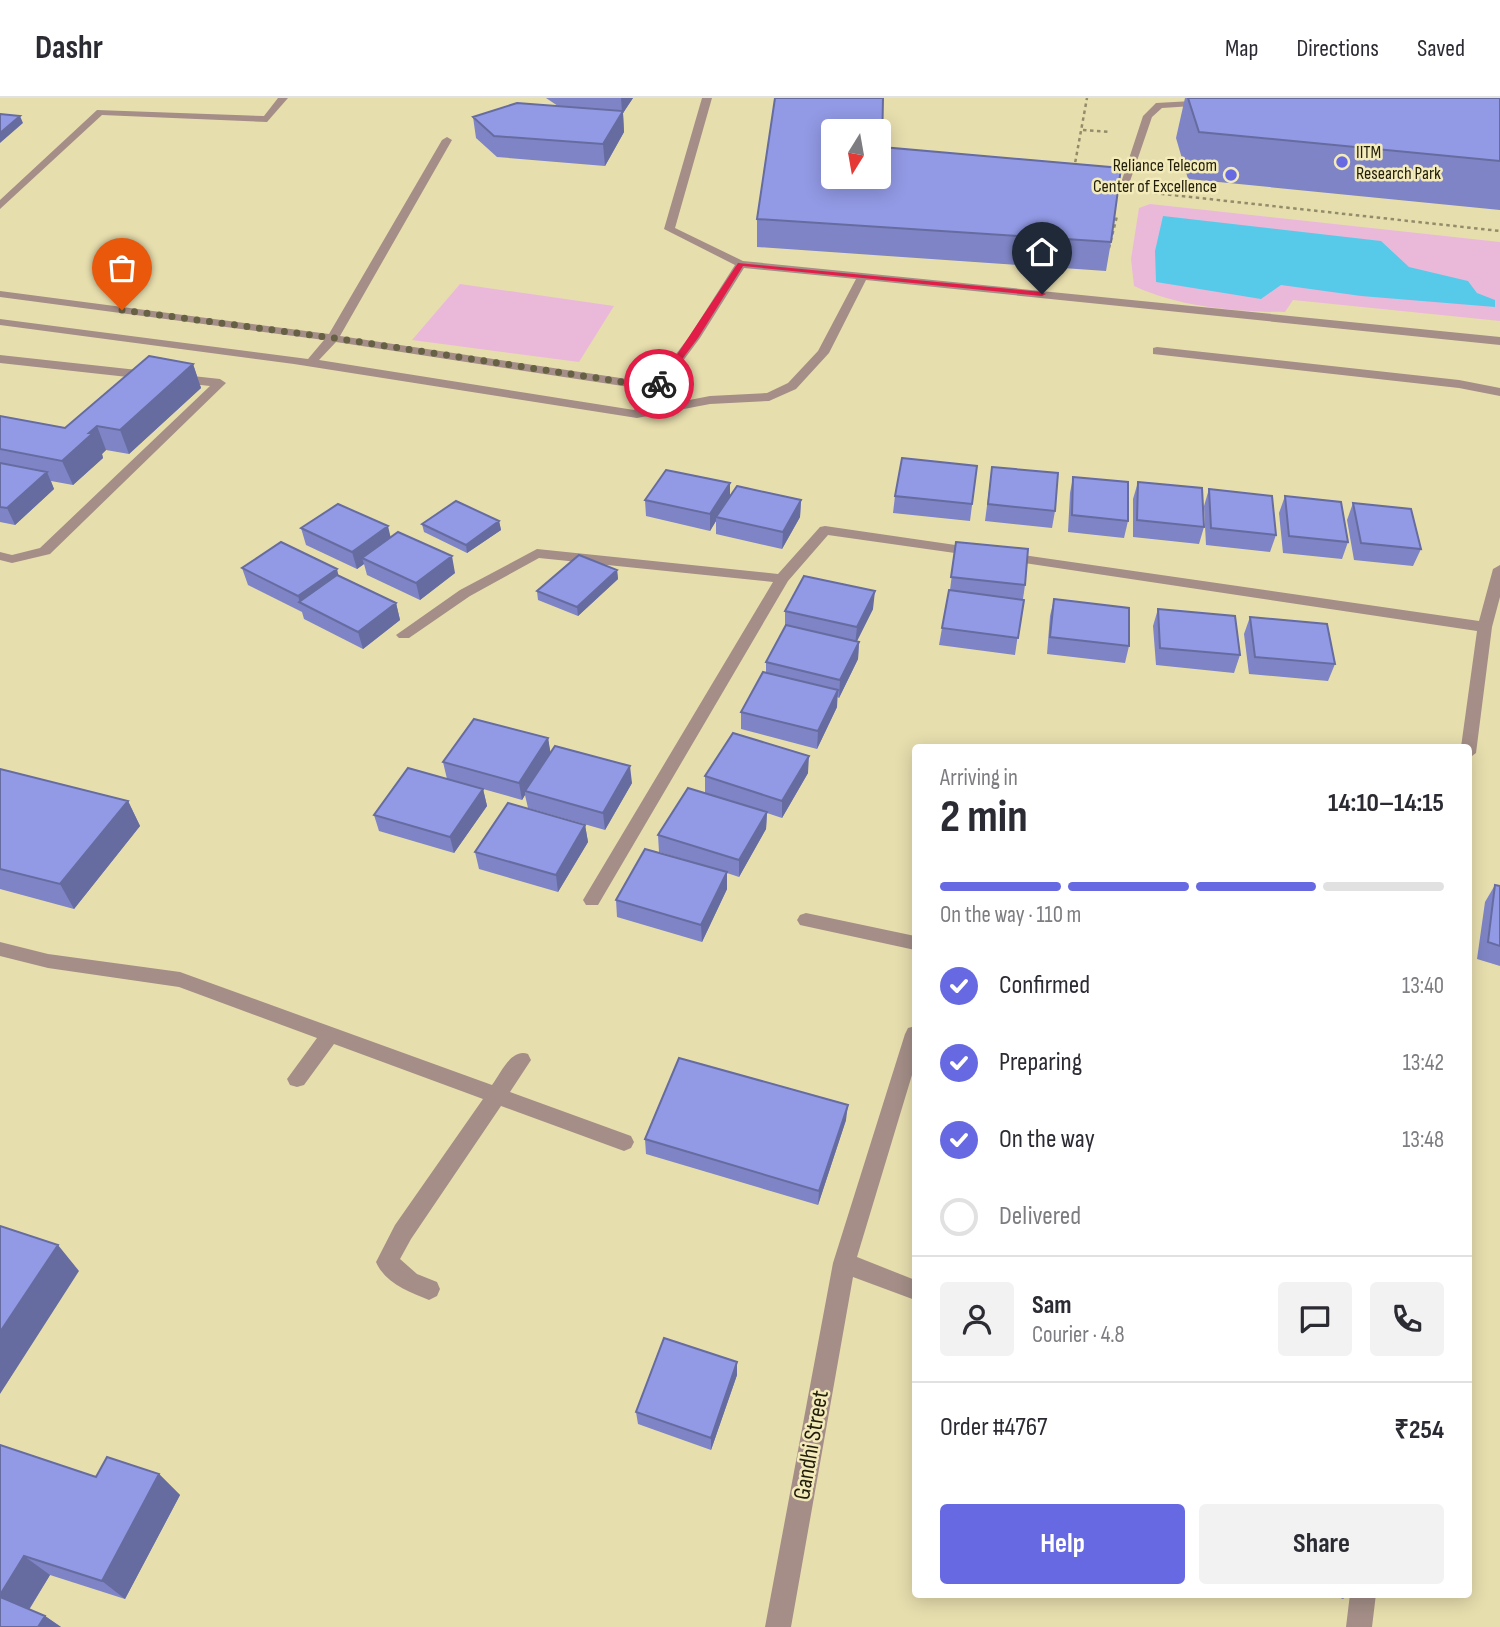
<!DOCTYPE html>
<html lang="en">
<head>
<meta charset="utf-8">
<style>
	body { margin:0; font-family:"Sofia Sans Condensed",sans-serif; background:#f2f2f3; color:#2b2b33; height:100vh; display:flex; flex-direction:column; font-size:26px; white-space:nowrap }
	* { box-sizing:border-box; margin:0 }
	p { font-size:23px; color:#7c7c81 }
	.icon { flex:none; width:38px; height:38px; fill:none; stroke:currentColor; stroke-width:2; stroke-linecap:round; stroke-linejoin:round }
	.map { position:relative; flex:1; overflow:hidden }
	.panel { position:absolute; left:912px; top:646px; width:560px; height:854px; display:flex; flex-direction:column; background:#fff; border-radius:7px; box-shadow:0 4px 18px #0003 }
	.panel>* { flex:none }
	.needle { width:46px; rotate:191deg }
	.controls { position:absolute; left:821px; top:21px; display:grid; gap:14px }
	.controls a { display:grid; place-items:center; width:70px; height:70px; border-radius:7px; background:#fff; box-shadow:0 4px 18px #0003; font-size:35px }
	.pin { position:absolute; display:grid; place-items:center; width:60px; height:60px; color:#fff; margin:-72px -30px; border-radius:50% 50% 50% 0; rotate:-45deg; box-shadow:0 0 7px #0007 }
	.pin .icon { rotate:45deg }
	.courier { position:absolute; display:grid; place-items:center; width:70px; height:70px; margin:-35px; border:5px solid #e11d48; border-radius:50%; background:#fff; color:#222; box-shadow:0 2px 9px #0007 }
	.summary em { font-style:normal; font-weight:700 }
	.summary div { display:flex; flex-direction:column-reverse }
	.summary { display:flex; align-items:center; justify-content:space-between; height:119px; padding:0 28px }
	h1 { font-size:46px; font-weight:700; line-height:52px }
	.bar { display:grid; grid-template-columns:repeat(4,1fr); gap:10px 7px; align-content:center; height:84px; padding:0 28px }
	.bar i { height:9px; border-radius:5px; background:#e1e1e2 }
	.bar .active { background:#6769e3 }
	.bar p { grid-column:span 4 }
	.line { display:flex; align-items:center; gap:18px; padding:0 28px; border-top:2px solid #e1e1e2 }
	.line div { flex:1 }
	.round { display:grid; place-items:center; flex:none; width:74px; height:74px; border-radius:7px; background:#f2f2f3 }
	ol { padding:0 28px; list-style:none }
	li { display:flex; align-items:center; gap:21px; height:77px }
	li p { margin-inline-start:auto }
	li .icon { padding:7px; border-radius:50%; background:#6769e3; color:#fff; stroke-width:4 }
	li:last-child { color:#7c7c81 }
	li i { width:38px; height:38px; border:4px solid #e1e1e2; border-radius:50% }
	.primary-button { display:flex; gap:14px; margin-top:auto; padding:14px 28px }
	.primary-button a { flex:1; height:80px; border-radius:7px; background:#6769e3; color:#fff; font-size:28px; font-weight:700; line-height:80px; text-align:center }
	.primary-button a+a { background:#f2f2f3; color:#2b2b33 }
	header { display:flex; align-items:center; gap:42px; box-sizing:border-box; height:98px; padding:0 35px; background:#fff; border-bottom:2px solid #e1e1e2 }
	header strong { font-size:33px }
	nav { display:flex; gap:38px; margin-inline-start:auto; font-size:24px }
	.map>svg:first-child { display:block }
</style>
</head>
<body>
<header>
<strong>Dashr</strong>
<nav><a>Map</a><a>Directions</a><a>Saved</a></nav>
</header>
<div class="map">
<svg width="1500" height="1529" viewBox="0 0 1500 1529">
	<rect width="100%" height="100%" fill="#e7deae"/>
	<!-- green -->
	<path fill="#eab9da" d="M1150,106l350,38v79l-207,-21 -8,12c-49,0 -106,-5 -151,-26l-3,-27 8,-51z
		M460,186l154,22 -35,56 -167,-22z"/>
	<!-- water -->
	<path fill="#58cae9" d="M1163,118l218,25 28,26 59,14 9,12 18,7v7l-134,-11 -80,-11 -20,14 -105,-17 -1,-31z"/>
	<g fill="none" stroke-linecap="round" stroke-linejoin="round">
		<!-- path -->
		<path stroke="#938c69" stroke-width="2.5" stroke-dasharray="3.5 3.5" stroke-linecap="butt" d="M1083,32l27,2
			M1074,71l13,-71
			M1154,95l346,38
			M1109,150l8,-32"/>
		<!-- service -->
		<path fill="#a48e87" fill-rule="evenodd" d="M278,0h10l-21,24 -165,-7 -102,94v-9l97,-90 167,6z
			M702,0h10l-37,130 68,33 757,76v8l-634,-65 -37,73 -33,36 -27,12 -59,3 -73,14 -343,-54 -294,-39v-6l308,40 16,-19 -324,-43v-6l329,43 113,-194 5,-3 5,3 -112,196 314,47 35,-46 46,-72 -71,-36zM744,170l112,11 -38,72 -30,32 -21,10 -57,3 -62,12 52,-70zM336,244l313,48 -15,20 -315,-50z
			M1211,2l2,2 -5,3 -46,3 -10,9 -25,73 -9,2 25,-76 13,-13z
			M0,257l220,24 6,4 -176,171 -38,9 -12,-3v-8l12,3 28,-7 170,-162 -210,-23z
			M0,844l48,12 132,18 312,113c9,-12 19,-37 36,-31l3,6 -21,32 121,44 3,6 -3,6 -7,3 -123,-45 -90,133 -11,20 17,15 20,8 3,7 -3,7 -8,4c-20,-8 -44,-17 -53,-38l19,-37 88,-126 -149,-55 -30,41 -7,2 -7,-2 -3,-6 30,-41 -138,-51 -131,-19 -48,-12z"/>
		<!-- minor -->
		<path fill="#a48e87" fill-rule="evenodd" d="M1157,249l302,33 41,8v8l-41,-8 -306,-34v-6z
			M825,428l151,22 7,4 -7,4 -148,-21 -40,46 -190,324h-12l-3,-5 3,-5 187,-313 -234,-24 -69,38 -61,42h-10l-3,-3 64,-45 77,-41 241,25 42,-47z
			M1003,454l476,69 14,-52 7,-4v32l-8,30 -16,126 -8,6v-12h-7l16,-116 -479,-72 -2,-3z
			M806,815l109,23v14l-115,-25 -3,-5 3,-5z
			M915,928v39l-58,192 58,23v20l-62,-23 -62,350h-26l68,-364 72,-229 3,-6z
			M1350,1496h26l-4,33h-26z"/>
	</g>
	<!-- wall -->
	<path fill="#7e84c5" d="M546,0h87l-10,15 1,19 -19,34 -108,-9 -21,-19 -3,-21 85,-11z
		M1185,0h315v112l-312,-31 -12,-41z
		M882,49l229,95 -5,29 -349,-24v-28z
		M193,266l8,24 -72,66 -23,-4 -4,4 1,4 -30,27 -22,-4 3,8 -39,36 -15,-3v-106l65,12z
		M977,368l-7,55 -77,-8 2,-17z
		M992,369l63,44 -3,17 -67,-7z
		M1073,379l55,44 -4,17 -56,-6 2,-39z
		M1138,384l66,45 -5,17 -66,-7v-38z
		M730,385v14l71,3 -1,17 -18,32 -66,-15v-13l-6,10 -64,-15 -1,-16z
		M1209,391l67,46 -6,17 -64,-7 -2,-39z
		M1285,398l63,46 -6,17 -59,-6 -4,-40z
		M1353,405l68,46 -8,17 -59,-6 -7,-40z
		M499,423l2,9 -34,23 -43,-21 -2,-8z
		M301,430l90,9 64,36 -35,27 -53,-25 -3,-11 -7,5 -51,-24z
		M956,444l69,43 -10,70 -76,-10 3,-17 8,-38z
		M242,470l96,7 58,28 4,17 -37,29 -59,-30 -2,-7 -54,-27z
		M617,472l1,9 -40,37 -40,-16 -1,-9z
		M1054,501l75,47 -4,17 -78,-9 3,-38z
		M873,511l-16,32 2,1 -1,17 -19,39 -2,-1v10l-20,42 -76,-20v-17l25,-40v-10l19,-34v-17z
		M1158,511l82,46 -6,18 -78,-8 -3,-39z
		M1250,519l85,47 -7,17 -79,-7 -5,-40z
		M548,640l2,15 82,30 -27,47 -77,-22 -3,-13 -3,5 -39,-11 4,17 -33,47 -75,-22 -5,-16 73,-36 -4,-17z
		M0,671l128,32 12,25 -66,83 -74,-20z
		M808,675l-26,45 -15,-5 -1,16 -27,48 -12,-4v16l-25,53 -85,-25 -1,-17 80,-37 -37,-11 -1,-17 47,-42v-17z
		M585,727l3,17 -30,50 -79,-23 -4,-17z
		M1495,787l5,1v80l-23,-7 8,-57z
		M846,1022l-28,85 -172,-51 -1,-15z
		M737,1264v13l-26,75 -73,-26 -2,-12z
		M0,1347l96,32 63,-3 21,21 -55,104 -75,-24 -21,35 16,6 16,11h-61z
		M1331,1496h18l-6,5z"/>
	<!-- shaded-wall -->
	<path fill="#666ca0" d="M621,0h12l-10,15 1,19 -19,34 -2,-22 19,-32z
		M20,18l3,7 -23,20v-10z
		M193,266l8,24 -72,66 -9,-24z
		M97,328l9,24 -4,4 1,4 -30,27 -11,-24z
		M47,374l7,17 -39,36 -8,-17z
		M730,385v17l-14,17v4l-6,10v-17z
		M801,402l-1,17 -18,32 1,-17z
		M499,423l2,9 -34,23 -1,-8z
		M388,428l4,17 -30,15 2,6 -7,5 -5,-17z
		M452,458l3,17 -35,27 -4,-17z
		M337,471l4,17 -41,17 -2,-7z
		M617,472l1,9 -40,37 -1,-9z
		M875,493l-2,18 -18,36 2,-18z
		M396,505l4,17 -37,29 -5,-17z
		M859,544l-1,17 -19,39 1,-18z
		M838,592l-1,17 -20,42 1,-18z
		M548,640l3,17 -26,36v4l-3,5 -3,-17z
		M809,658l-1,17 -26,45v-17z
		M630,668l2,17 -27,47 -2,-17z
		M483,691l4,17 -33,47 -4,-16z
		M128,703l12,25 -66,83 -14,-25z
		M767,714l-1,17 -27,48v-17z
		M585,727l3,17 -30,50 -2,-17z
		M727,774v17l-25,53 -1,-17z
		M848,1007l-2,15 -28,85 1,-14z
		M58,1147l21,26 -79,123v-62z
		M737,1264v13l-26,75v-12z
		M159,1376l21,21 -55,104 -23,-18z
		M24,1458l26,19 -24,39 -26,-17v-2z
		M45,1518l16,11h-23z"/>
	<!-- building -->
	<path fill="#929ae5" stroke="#666ca0" stroke-width="2" fill-rule="evenodd" d="M775,0h108l-1,49 239,21 -10,74 -354,-23zM833,33h45v46h-45z
		M1188,0h312v63l-301,-29z
		M517,5l106,8 -20,33 -109,-8 -21,-19z
		M0,16l20,2 -20,17z
		M149,258l44,8 -73,66 -23,-4 -8,7h4l-31,28 -62,-12v-33l65,12z
		M902,360l75,8 -5,38 -77,-8z
		M0,365l47,9 -40,36 -7,-1z
		M992,369l66,6 -3,38 -67,-7z
		M666,372l64,13 -20,31 -65,-14z
		M1073,379l55,5v39l-56,-6z
		M1138,384l64,6 2,39 -67,-7z
		M737,388l64,14 -18,32 -67,-15z
		M1209,391l63,7 4,39 -65,-7z
		M1285,398l56,6 7,40 -59,-6z
		M456,403l43,20 -33,24 -44,-21z
		M1353,405l58,6 10,40 -60,-6z
		M338,406l50,22 -36,26 -51,-24z
		M398,434l54,24 -36,27 -54,-25z
		M281,444l56,27 -39,27 -56,-28z
		M956,444l72,7 -3,36 -74,-8z
		M579,457l38,15 -40,37 -40,-16z
		M337,477l59,28 -38,29 -59,-30z
		M804,478l71,15 -18,36 -72,-16z
		M949,492l75,10 -6,38 -76,-10z
		M1054,501l75,9v38l-79,-9z
		M1158,511l77,7 5,39 -80,-7z
		M1250,519l77,7 8,40 -80,-7z
		M786,527l73,17 -19,38 -74,-18z
		M763,574l75,18 -20,41 -77,-19z
		M474,621l74,19 -29,45 -76,-21z
		M733,635l76,23 -27,45 -77,-25z
		M555,648l75,20 -27,47 -78,-22z
		M408,670l75,21 -33,48 -76,-22z
		M0,671l128,32 -68,83 -60,-15z
		M688,690l79,24 -28,48 -81,-25z
		M508,705l77,22 -29,50 -81,-23z
		M645,751l82,23 -26,53 -85,-25z
		M1495,787l5,1v60l-12,-4z
		M679,960l169,47 -29,86 -174,-52z
		M0,1128l58,19 -58,87z
		M664,1240l73,24 -26,76 -75,-26z
		M0,1347l96,32 11,-20 52,17 -57,107 -78,-25 -24,39z
		M0,1499l45,19 -7,11h-38z"/>
	<!-- route -->
	<path fill="#e11d48" d="M738,165l304,29 4,2 -4,2 -299,-30 -45,72 -36,48h-6z"/>
	<g fill="none" stroke-linecap="round" stroke-linejoin="round">
		<!-- done -->
		<path stroke="#666144" stroke-width="7" stroke-dasharray="0 12.6" d="M122,212l212,28 322,49 3,-3"/>
	</g>
	<!-- markers -->
	<g fill="#6769e3" stroke="#f4ebbb" stroke-width="2.5">
		<circle cx="1342" cy="64" r="7"/>
		<circle cx="1231" cy="77" r="7"/>
	</g>
	<g text-anchor="middle" dominant-baseline="central" stroke-width="5" stroke-linejoin="round" paint-order="stroke">
		<!-- far-poi labels -->
		<g font-size="18" fill="#211e0b" stroke="#f4ebbb" text-anchor="start">
			<text x="1356" y="54">IITM<tspan x="1356" dy="21">Research Park</tspan></text>
			<text x="1217" y="67" text-anchor="end">Reliance Telecom<tspan x="1217" dy="21">Center of Excellence</tspan></text>
		</g>
		<!-- near-street labels -->
		<g font-size="24" fill="#211e0b" stroke="#f4ebbb">
			<text transform="translate(811 1347) rotate(-80)">Gandhi Street</text>
		</g>
	</g>
</svg>
<div class="controls">
<a><svg class="needle" viewBox="-14 -14 28 28"><path d="M0-13l5 13h-10z" fill="#e53935"/><path d="M0 13l5-13h-10z" fill="#7c7c81"/></svg></a>
</div>
<div class="pin" style="left:122px;top:212px;background:#ea580c"><svg class="icon" aria-label="bag" viewBox="0 0 24 24"><path d="M5 8h14l-1 12H6zM9 8a3 3 0 0 1 6 0"/></svg></div>
<div class="pin" style="left:1042px;top:196px;background:#1f2937"><svg class="icon" aria-label="home" viewBox="0 0 24 24"><path d="M3 11l9-7 9 7M6 9v11h12V9"/></svg></div>
<div class="courier" style="left:659px;top:286px"><svg class="icon" aria-label="bike" viewBox="0 0 24 24"><circle cx="6" cy="16" r="4"/><circle cx="18" cy="16" r="4"/><path d="M6 16l4-8h5l3 8M10 8l3 8H6M13 5h3"/></svg></div>
<section class="panel">
<div class="summary"><div><h1>2 min</h1><p>Arriving in</p></div><em>14:10–14:15</em></div>
<div class="bar"><i class="active"></i><i class="active"></i><i class="active"></i><i></i><p>On the way · 110 m</p></div>
<ol>
<li><svg class="icon" aria-label="check" viewBox="0 0 24 24"><path d="M5 12l5 5 9-10"/></svg>Confirmed<p>13:40</p></li>
<li><svg class="icon" aria-label="check" viewBox="0 0 24 24"><path d="M5 12l5 5 9-10"/></svg>Preparing<p>13:42</p></li>
<li><svg class="icon" aria-label="check" viewBox="0 0 24 24"><path d="M5 12l5 5 9-10"/></svg>On the way<p>13:48</p></li>
<li><i></i>Delivered</li>
</ol>
<div class="line" style="height:126px"><a class="round"><svg class="icon" aria-label="person" viewBox="0 0 24 24"><circle cx="12" cy="8" r="4"/><path d="M4 21q1-7 8-7t8 7"/></svg></a><div><b>Sam</b><p>Courier · 4.8</p></div><a class="round"><svg class="icon" aria-label="chat" viewBox="0 0 24 24"><path d="M4 5h16v11H9l-5 4z"/></svg></a><a class="round"><svg class="icon" aria-label="phone" viewBox="0 0 24 24"><path d="M5 4h4l2 5-3 2q2 4 5 5l2-3 5 2v4C11 20 4 13 5 4z"/></svg></a></div>
<div class="line" style="height:91px"><div>Order #4767</div><b>₹254</b></div>
<div class="primary-button"><a>Help</a><a>Share</a></div>
</section>
</div>
</body>
</html>
